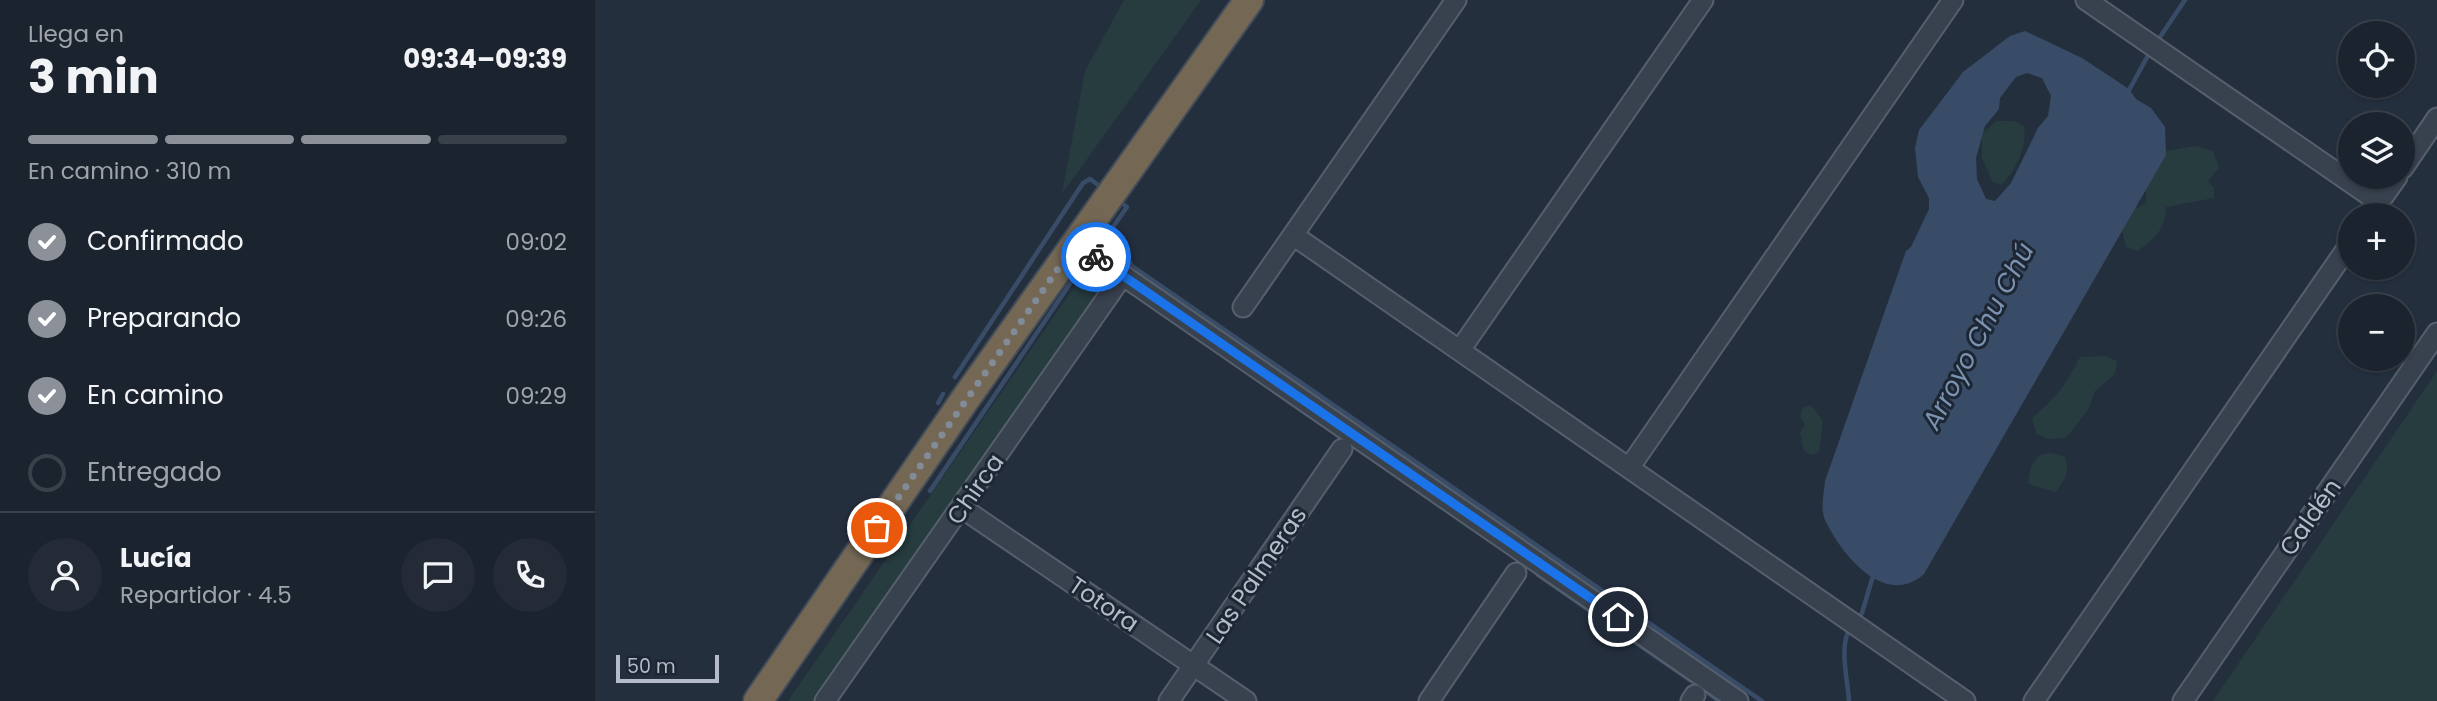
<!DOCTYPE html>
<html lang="es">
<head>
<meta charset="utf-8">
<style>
	body { margin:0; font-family:Poppins,sans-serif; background:#242b36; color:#f1f3f6; height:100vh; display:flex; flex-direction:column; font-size:26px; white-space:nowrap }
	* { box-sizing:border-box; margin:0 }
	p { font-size:23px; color:#a0a4aa }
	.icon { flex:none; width:38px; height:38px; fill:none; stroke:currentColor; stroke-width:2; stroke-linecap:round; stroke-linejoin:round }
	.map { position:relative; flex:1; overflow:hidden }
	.sheet { display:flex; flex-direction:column; background:#1b232e; width:595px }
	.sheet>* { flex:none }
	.fabs { position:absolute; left:1743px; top:21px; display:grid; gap:14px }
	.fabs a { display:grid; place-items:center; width:77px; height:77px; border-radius:50%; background:#1b232e; box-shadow:0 2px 5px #0004,0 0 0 2px #39404a; font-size:35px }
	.scale { position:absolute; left:21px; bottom:18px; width:103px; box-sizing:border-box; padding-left:7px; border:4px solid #b4bcc9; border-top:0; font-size:19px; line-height:24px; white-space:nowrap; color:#b4bcc9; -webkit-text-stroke:5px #1d2633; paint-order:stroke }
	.pin { position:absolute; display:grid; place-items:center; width:60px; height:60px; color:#fff; margin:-30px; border:4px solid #fff; border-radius:50%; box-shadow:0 2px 7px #0007 }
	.courier { position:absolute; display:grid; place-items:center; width:70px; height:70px; margin:-35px; border:5px solid #1a73e8; border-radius:50%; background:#fff; color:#222; box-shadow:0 2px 9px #0007 }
	.headline em { font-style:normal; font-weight:700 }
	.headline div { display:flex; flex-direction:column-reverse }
	.headline { display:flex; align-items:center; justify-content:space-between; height:119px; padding:0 28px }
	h1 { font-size:46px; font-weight:700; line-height:52px }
	.bar { display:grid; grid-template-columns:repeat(4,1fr); gap:10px 7px; align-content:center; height:84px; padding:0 28px }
	.bar i { height:9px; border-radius:5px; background:#39404a }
	.bar .on { background:#8c9099 }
	.bar p { grid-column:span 4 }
	.line { display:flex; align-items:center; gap:18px; padding:0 28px; border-top:2px solid #39404a }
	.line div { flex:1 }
	.round { display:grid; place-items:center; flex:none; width:74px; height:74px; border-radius:37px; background:#242b36 }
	ol { padding:0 28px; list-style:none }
	li { display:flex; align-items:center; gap:21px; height:77px }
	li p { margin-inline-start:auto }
	li .icon { padding:7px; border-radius:50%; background:#8c9099; color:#fff; stroke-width:4 }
	li:last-child { color:#a0a4aa }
	li i { width:38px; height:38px; border:4px solid #39404a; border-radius:50% }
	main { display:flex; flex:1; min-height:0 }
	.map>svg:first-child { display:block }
</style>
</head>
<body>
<main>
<section class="sheet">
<div class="headline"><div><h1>3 min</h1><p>Llega en</p></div><em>09:34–09:39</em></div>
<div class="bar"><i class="on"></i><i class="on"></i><i class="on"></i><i></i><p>En camino · 310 m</p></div>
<ol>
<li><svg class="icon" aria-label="check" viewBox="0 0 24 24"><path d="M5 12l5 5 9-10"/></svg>Confirmado<p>09:02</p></li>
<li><svg class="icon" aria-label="check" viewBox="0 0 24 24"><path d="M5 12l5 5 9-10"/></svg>Preparando<p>09:26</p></li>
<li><svg class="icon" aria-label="check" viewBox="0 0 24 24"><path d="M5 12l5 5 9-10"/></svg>En camino<p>09:29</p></li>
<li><i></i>Entregado</li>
</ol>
<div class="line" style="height:126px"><a class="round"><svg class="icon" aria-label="person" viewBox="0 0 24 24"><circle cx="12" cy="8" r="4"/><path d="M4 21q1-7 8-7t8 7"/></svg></a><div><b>Lucía</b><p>Repartidor · 4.5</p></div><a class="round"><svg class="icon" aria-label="chat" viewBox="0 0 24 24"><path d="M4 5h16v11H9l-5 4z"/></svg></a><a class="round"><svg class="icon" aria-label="phone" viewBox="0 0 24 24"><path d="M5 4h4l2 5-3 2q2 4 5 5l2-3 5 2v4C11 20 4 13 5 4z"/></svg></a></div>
</section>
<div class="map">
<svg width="1842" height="701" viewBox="0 0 1842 701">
	<rect width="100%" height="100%" fill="#242f3e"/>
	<!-- green -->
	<path fill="#263c3f" d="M529,0h77l-139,194 23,-123z
		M1401,121h18l10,5c3,21 -8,45 -23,59l-8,-3 -11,-24v-24z
		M1601,146l17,5 6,17 -11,13 6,7v10l-48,9c-1,23 -11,32 -29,44l-11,-4 -5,-21 5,-13 20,-10v-19l13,-32z
		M498,260l15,11 1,13 -292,417h-29z
		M1510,356l12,5 -2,13 -20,17 -7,19 -22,28 -19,1 -11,-6 -4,-15c22,-18 36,-35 48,-61z
		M1842,371v330h-224z
		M1216,405l12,16 -4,31 -8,3 -7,-4 -4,-18 5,-8 -5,-9 3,-8z
		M1456,453l14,4c5,16 0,23 -10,35l-27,-8 3,-18 8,-11z"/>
	<!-- water -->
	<path fill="#394c67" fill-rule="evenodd" d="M1430,31l57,27 47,31 7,10 15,9 14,19 1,28 -242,419c-39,35 -83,-20 -99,-54 -5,-12 -1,-26 0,-39l81,-230 5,-4 18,-38v-11l-11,-21 -3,-29 4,-18 44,-58 47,-36zM1432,73l15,5 9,18 -3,20 -10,12 -27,55 -16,18 -9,-2 -9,-20 -1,-21 9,-32 14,-17 1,-11 16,-21z"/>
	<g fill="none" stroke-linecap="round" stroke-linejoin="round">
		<!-- stream -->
		<path stroke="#394c67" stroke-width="4.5" d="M1561,43l29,-43
			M1533,92l23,-42
			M525,202l7,5 -19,27 11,7 13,25 630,435
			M503,242l10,-8
			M360,377l128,-194 7,-4 11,8
			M343,403l5,-9
			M335,491l156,-231
			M943,575l153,106
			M1262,620l5,-7 11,-37
			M1114,694l10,7
			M1254,701c-1,-20 -11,-57 2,-74"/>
		<!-- minor casing -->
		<g stroke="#565f6c" stroke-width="23">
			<path id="minor" d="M1491,0l293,202
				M1808,168l34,-50
				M1775,215l27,-38
				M698,235l672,466
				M481,243l662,458
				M648,307l213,-307
				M865,350l243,-350
				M1034,468l324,-468
				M367,508l284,193
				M230,701l298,-426
				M574,701l173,-252
				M834,701l87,-128
				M1096,701l4,-6
				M1439,701l316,-457
				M1588,701l254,-368"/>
		</g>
		<!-- highway casing -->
		<g stroke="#434c59" stroke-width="32">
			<path id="highway" d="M163,701l208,-303 283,-398"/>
		</g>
		<!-- minor -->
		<use href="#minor" stroke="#38414e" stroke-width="19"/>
		<!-- highway -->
		<use href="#highway" stroke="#746855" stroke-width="28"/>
	</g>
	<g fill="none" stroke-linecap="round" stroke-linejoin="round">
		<!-- done -->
		<path stroke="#828b98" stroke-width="7" stroke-dasharray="0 12.6" d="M282,528l199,-285 20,14"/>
		<!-- route -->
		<path stroke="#1a73e8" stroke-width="9" d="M501,257l522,360"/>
	</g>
	<g text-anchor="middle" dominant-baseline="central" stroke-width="6" stroke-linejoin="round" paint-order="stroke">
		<!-- street labels -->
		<g font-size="24" fill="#b4bcc9" stroke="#1d2633">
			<text transform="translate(380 489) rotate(-55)">Chirca</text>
			<text transform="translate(1715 517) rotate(-55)">Caldén</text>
			<text transform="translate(661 575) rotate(-56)">Las Palmeras</text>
			<text transform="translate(509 604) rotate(34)">Totora</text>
		</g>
		<!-- water labels -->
		<g font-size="26" font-style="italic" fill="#7c92b1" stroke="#1d2633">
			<text transform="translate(1383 336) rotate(-62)">Arroyo Chu Chú</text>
		</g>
	</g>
</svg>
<div class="fabs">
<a><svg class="icon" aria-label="locate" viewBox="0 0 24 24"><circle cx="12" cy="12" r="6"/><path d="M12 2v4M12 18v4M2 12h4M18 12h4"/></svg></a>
<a><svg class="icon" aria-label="layers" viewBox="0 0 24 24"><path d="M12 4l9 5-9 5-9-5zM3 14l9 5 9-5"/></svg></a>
<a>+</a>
<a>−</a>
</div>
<div class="scale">50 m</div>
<div class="pin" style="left:282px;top:528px;background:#ea580c"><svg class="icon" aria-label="bag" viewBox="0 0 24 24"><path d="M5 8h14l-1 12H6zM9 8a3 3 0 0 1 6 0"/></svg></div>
<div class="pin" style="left:1023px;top:617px;background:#1f2937"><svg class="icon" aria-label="home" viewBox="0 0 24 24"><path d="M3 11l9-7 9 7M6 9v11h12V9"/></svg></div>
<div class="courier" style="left:501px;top:257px"><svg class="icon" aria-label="bike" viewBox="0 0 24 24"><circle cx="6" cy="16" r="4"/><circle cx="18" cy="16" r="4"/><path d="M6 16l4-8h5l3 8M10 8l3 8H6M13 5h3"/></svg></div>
</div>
</main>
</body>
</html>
